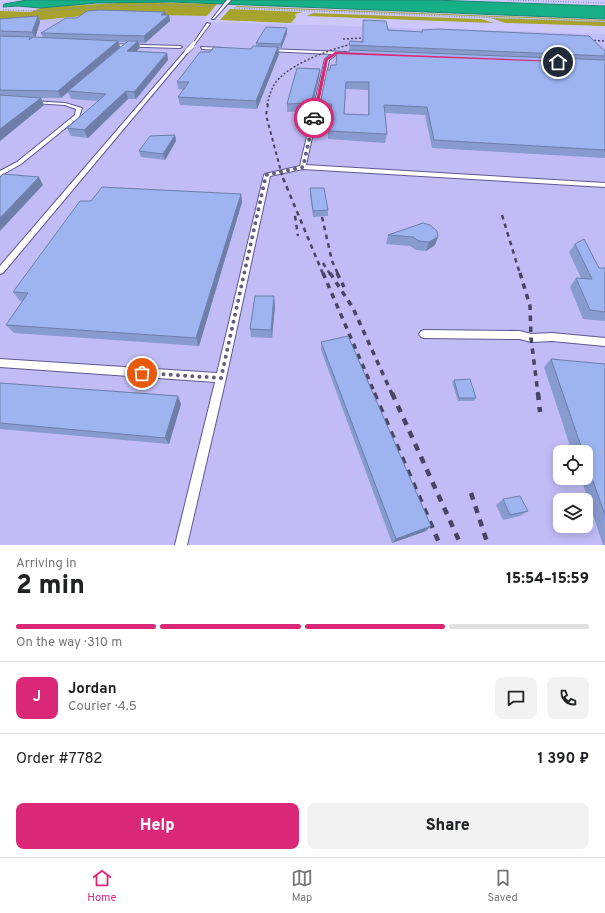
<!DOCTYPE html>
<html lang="en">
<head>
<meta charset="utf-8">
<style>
	body { margin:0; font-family:Overpass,sans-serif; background:#f2f2f2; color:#202124; height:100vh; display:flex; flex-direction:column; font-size:15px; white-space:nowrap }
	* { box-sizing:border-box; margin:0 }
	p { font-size:13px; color:#757577 }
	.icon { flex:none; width:22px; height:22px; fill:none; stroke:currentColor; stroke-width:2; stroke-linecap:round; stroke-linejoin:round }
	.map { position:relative; height:545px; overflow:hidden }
	.drawer { display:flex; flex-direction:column; background:#fff; flex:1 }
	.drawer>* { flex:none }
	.fabs { position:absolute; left:553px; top:445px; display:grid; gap:8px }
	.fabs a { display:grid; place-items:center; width:40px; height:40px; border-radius:8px; background:#fff; box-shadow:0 2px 10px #0003; font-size:20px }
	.pin { position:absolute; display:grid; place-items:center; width:34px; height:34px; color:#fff; margin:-17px; border:2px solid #fff; border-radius:50%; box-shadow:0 1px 4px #0007 }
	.courier { position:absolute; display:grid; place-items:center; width:40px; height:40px; margin:-20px; border:3px solid #db2777; border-radius:50%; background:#fff; color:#222; box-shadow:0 1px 5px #0007 }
	.overview em { font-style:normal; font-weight:800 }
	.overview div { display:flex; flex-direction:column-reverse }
	.overview { display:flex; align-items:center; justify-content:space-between; height:68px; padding:0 16px }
	h1 { font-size:26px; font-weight:800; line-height:30px }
	.bar { display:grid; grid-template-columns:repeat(4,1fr); gap:6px 4px; align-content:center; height:48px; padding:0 16px }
	.bar i { height:5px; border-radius:3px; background:#e0e0e0 }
	.bar .on { background:#db2777 }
	.bar p { grid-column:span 4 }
	.line { display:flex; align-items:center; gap:10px; padding:0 16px; border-top:1px solid #e0e0e0 }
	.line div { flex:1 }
	.round { display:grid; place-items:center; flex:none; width:42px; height:42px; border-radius:8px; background:#f2f2f2 }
	.cta { display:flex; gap:8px; margin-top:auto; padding:8px 16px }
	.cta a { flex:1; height:46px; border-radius:8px; background:#db2777; color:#fff; font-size:16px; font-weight:800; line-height:46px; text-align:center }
	.cta a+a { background:#f2f2f2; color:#202124 }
	.tab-bar { display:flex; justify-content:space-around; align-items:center; height:56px; border-top:1px solid #e0e0e0; background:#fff; font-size:11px; color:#757577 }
	.tab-bar a { display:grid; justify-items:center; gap:2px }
	.tab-bar .on { color:#db2777 }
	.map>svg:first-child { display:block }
</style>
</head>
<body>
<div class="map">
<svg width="605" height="545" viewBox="0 0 605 545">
	<rect width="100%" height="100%" fill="#ccc8fd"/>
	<!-- built -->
	<path fill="#c1bcf6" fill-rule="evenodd" d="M102,14l105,2 -5,5 9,1 394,12v511h-605v-521zM560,452h26v26h-26zM560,500h26v26h-26z"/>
	<!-- green -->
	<path fill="#a6a42c" d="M135,2l82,2 -10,12 -105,-2 -102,10v-13l31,1 9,-4 26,-2z
		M236,6l369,14v1l-370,-14z
		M230,9l73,3 -8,2 1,3 -5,6 -71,-3z
		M313,13l168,6 13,4 -187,-7z
		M491,18l114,4v4l-100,-3z"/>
	<!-- water -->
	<path fill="#16af86" stroke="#1b8670" d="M27,0h405l173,6v13l-433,-17 -75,1 -57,5 -22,-2 -15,1 1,-3z"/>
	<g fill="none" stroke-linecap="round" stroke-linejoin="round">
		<!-- service casing -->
		<g stroke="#5e5791" stroke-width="2">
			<path id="service" d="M227,0h4l-17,19h-2z
				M207,23l3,1 -15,20h-2z
				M108,44l72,2 2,1 -2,1 -71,-2z
				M201,47l22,1 2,1 -2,1 -21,-1z
				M267,49l79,3 2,1 -2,1h-9l-8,6 -23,105 299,18v4l-302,-18 -33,7 -44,202 -39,167h-12l40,-163 -215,-15v-8l217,14 47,-198 1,-1 35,-8 25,-107 7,-5 -64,-3z
				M186,50l3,1 -186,222 -3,1v-8z
				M31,101l34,2 17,5 -3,9 -58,47 -21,12v-5l17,-9 58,-47 1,-6 -11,-4 -32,-2h-2z
				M424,330l96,1 11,3 21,-1 53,5v8l-53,-5 -21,1 -11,-3 -96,-1 -3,-1 -2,-3 2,-3z"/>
		</g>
		<!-- path -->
		<path stroke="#8d89b3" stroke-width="1" stroke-dasharray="1 1.5" stroke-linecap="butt" d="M508,0l97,3
			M234,8l371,14
			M3,10l43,1 66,-5 45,-1 56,2"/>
		<!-- service -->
		<use href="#service" fill="#fff" fill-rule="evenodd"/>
		<!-- rail-far4 -->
		<path stroke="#484463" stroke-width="1.5" stroke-dasharray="2 2" stroke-linecap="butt" d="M343,39l20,-1
			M582,40l23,1
			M267,105c2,-8 4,-16 9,-23 16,-21 72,-40 98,-42"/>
		<!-- rail-far3 -->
		<path stroke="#484463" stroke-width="2" stroke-dasharray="3.5 3.5" stroke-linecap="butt" d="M268,104l-2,11 17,64"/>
		<!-- rail-far2 -->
		<path stroke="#484463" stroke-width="2.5" stroke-dasharray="4.5 4.5" stroke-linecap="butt" d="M283,178l40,96
			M502,215l18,59
			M295,216l3,20
			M322,217l10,44 6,13
			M323,263l7,11"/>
		<!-- rail-far1 -->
		<path stroke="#484463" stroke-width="3.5" stroke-dasharray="5.5 5.5" stroke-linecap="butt" d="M323,273l52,121
			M330,273l23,35 39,86
			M337,273l7,14
			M520,273l10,33 1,32 7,56"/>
		<!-- rail -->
		<path stroke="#484463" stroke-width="4.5" stroke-dasharray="7 7" stroke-linecap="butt" d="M374,393l66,152
			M392,393l69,152
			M538,393l2,19
			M471,493l17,52"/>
		<!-- service-bridge-far1 casing -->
		<g stroke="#5e5791" stroke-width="4" stroke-linecap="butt">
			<path id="service-bridge-far1" d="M191,47l3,-4"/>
		</g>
		<!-- service-bridge casing -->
		<g stroke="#5e5791" stroke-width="5.5" stroke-linecap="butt">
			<path id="service-bridge" d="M187,51l5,-5"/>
		</g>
		<!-- service-bridge-far1 -->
		<use href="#service-bridge-far1" stroke="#fff" stroke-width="3.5"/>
		<!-- service-bridge -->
		<use href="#service-bridge" stroke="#fff" stroke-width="4.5"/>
	</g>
	<!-- wall -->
	<path fill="#879bcf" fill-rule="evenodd" d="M165,15h4l1,6 -25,22h-6l1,5 -4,3 31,2 1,7 -32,39h-8l-40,39 -17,-2 -4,-8 31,-27 -27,-2 -3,-7 -7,6h-20l3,7 -44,36v-122l38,-3 2,6 -5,15 8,1 -2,-5 36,-15zM119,42h7l-6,5z
		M363,20l25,10 34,2v-2l183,21v107l-173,-10 -7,-33 -40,-2 2,21 -2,9 -57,-4v-8l3,-19 -12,-1 1,-7 10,-34 19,-17 1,-12 13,1zM346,89l22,1v25l-24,-1z
		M287,28v5l-6,16h-3l1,5 -22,55 -77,-4 -2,-8 6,-7 -6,-1 -1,-7 33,-30 41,-3 5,-3v-3z
		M319,77l-8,34 -24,1v-8z
		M175,135l1,6 -11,19 -24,-3 -2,-6z
		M310,188l18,22v6l-15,1 -3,-23z
		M241,194l1,8 -43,144 -185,-13 -8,-8 16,-24h-2l-7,-9 78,-91z
		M423,223l12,22 -9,6 -10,-1 -6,-4 -24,-2 2,-9z
		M575,244l24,24h6v53l-22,-2 -13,-32 6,-9h5l-12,-26z
		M275,305l-3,33 -21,-1 -1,-8z
		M321,342l105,189 -34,12 -71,-193z
		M551,359l54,5v181h-2l-22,-67h5v-26h-14l-28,-85z
		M454,380l22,18 -2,3h-16l-6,-19z
		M0,383l181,21 -12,40 -169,-15z
		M503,499l25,12 -8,5 -17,4 -7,-15z"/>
	<!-- shaded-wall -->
	<path fill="#6e7ea9" d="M165,12l1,5 3,-2 1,6 -25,22 -1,-7 17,-21z
		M38,16l2,6 -5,17 -3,-7z
		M287,28v5l-6,16v-5z
		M118,41l2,6 -52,44v1l-7,6 -3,-7z
		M138,41l2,7 -11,10 -2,-7z
		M278,47l1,7 -22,55 -1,-8z
		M167,53l1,7 -32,39 -2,-7z
		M320,69l-1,8 -8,34v-8z
		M126,91l2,8 -40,39 -4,-8z
		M41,98l3,7 -44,36v-12z
		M175,135l1,6 -11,19 -2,-6z
		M39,177l4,8 -43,46v-13z
		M241,194l1,8 -43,144 -3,-8z
		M438,237l-3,8 -9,6 3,-9z
		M274,296l1,9 -3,33 -1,-8z
		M178,396l3,8 -12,40 -4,-6z
		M431,526l-5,5 -34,12 4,-4z"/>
	<!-- building -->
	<path fill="#9db4f1" stroke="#6e7ea9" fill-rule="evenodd" d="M99,10l66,2 -4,3h8l-25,21 -103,-3 25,-15h11l10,-7z
		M38,16l-6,16 -32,-1v-12z
		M363,20l23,1 2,9 35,2 -1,-2 16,-1 151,7 16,15v5l-256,-11 1,-4 13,1z
		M266,27l21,1 -6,16 -25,-1z
		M0,36l30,1 -1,3 4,-3 85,4 -60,50 -58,-1z
		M128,41h10l-11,10 40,2 -33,39 -8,-1 -42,39 -17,-2 39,-34 -38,-3z
		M253,46l25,1 -22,54 -78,-4 11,-15h-12l23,-30h10l4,-5 37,2z
		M349,50l256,10v90l-171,-10 -7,-33 -43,-2 3,29 -59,-3 4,-27h-12l7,-34h3l1,-5h5l1,-13 12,1zM346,82h23v33l-25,-1z
		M297,68l23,1 -9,34 -24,1z
		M0,95l41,3 -41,31z
		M175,135l-12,19 -24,-3 11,-15z
		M3,174l36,3 -39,41v-41z
		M102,187l139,7 -45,144 -190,-13 22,-32 -15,-1 67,-91h11z
		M310,188h14l4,22 -15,1z
		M423,223l7,2 7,6 1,6 -9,5 -10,-1 -6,-4 -25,-2z
		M584,239l15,29h6v44l-15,-2 -14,-32 16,1 -17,-35z
		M255,296h19l-3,34 -21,-1z
		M348,336l83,190 -35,13 -75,-197z
		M551,359l54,5v151l-19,-54v-9h-3z
		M470,379l6,19h-17l-5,-18z
		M0,383l178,13 -13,42 -165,-15z
		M520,496l8,15 -18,4 -7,-16z"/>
	<!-- route -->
	<path fill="#db2777" d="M335,52l223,9 2,1 -223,-8 -9,6 -12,58h-4l13,-59z"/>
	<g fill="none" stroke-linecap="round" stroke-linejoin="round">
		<!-- done -->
		<path stroke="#615e81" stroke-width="4" stroke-dasharray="0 7.2" d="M142,373l79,5 45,-203 37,-8 11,-49"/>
	</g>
</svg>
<div class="fabs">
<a><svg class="icon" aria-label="locate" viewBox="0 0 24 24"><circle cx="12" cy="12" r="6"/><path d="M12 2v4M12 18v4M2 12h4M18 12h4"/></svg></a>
<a><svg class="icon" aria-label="layers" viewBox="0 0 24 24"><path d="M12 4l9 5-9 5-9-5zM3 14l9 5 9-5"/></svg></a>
</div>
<div class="pin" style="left:142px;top:373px;background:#ea580c"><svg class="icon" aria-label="bag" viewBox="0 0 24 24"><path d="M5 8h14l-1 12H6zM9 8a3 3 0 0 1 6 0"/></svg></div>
<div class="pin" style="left:558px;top:62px;background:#1f2937"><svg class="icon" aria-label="home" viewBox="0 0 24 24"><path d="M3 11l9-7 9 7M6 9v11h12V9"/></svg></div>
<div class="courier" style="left:314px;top:118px"><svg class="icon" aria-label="car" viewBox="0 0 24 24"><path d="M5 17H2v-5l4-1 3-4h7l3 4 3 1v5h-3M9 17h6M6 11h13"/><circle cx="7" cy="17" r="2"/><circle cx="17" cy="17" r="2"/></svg></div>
</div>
<section class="drawer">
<div class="overview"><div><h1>2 min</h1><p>Arriving in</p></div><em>15:54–15:59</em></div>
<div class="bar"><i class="on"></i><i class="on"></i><i class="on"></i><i></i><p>On the way · 310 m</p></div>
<div class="line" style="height:72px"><b class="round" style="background:#db2777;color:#fff">J</b><div><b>Jordan</b><p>Courier · 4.5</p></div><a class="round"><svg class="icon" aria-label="chat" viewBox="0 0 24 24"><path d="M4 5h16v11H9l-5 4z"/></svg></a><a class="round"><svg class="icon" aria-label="phone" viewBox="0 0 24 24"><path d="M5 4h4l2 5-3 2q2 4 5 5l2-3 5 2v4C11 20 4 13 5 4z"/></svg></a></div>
<div class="line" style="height:52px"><div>Order #7782</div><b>1 390 ₽</b></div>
<div class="cta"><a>Help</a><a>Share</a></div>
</section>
<nav class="tab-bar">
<a class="on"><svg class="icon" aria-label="home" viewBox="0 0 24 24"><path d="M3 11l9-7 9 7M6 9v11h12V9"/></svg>Home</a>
<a><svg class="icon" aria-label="map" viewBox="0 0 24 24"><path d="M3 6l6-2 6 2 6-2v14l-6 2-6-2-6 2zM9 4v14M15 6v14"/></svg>Map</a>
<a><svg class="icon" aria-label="saved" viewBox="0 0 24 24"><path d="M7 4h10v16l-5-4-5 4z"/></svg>Saved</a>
</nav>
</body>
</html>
